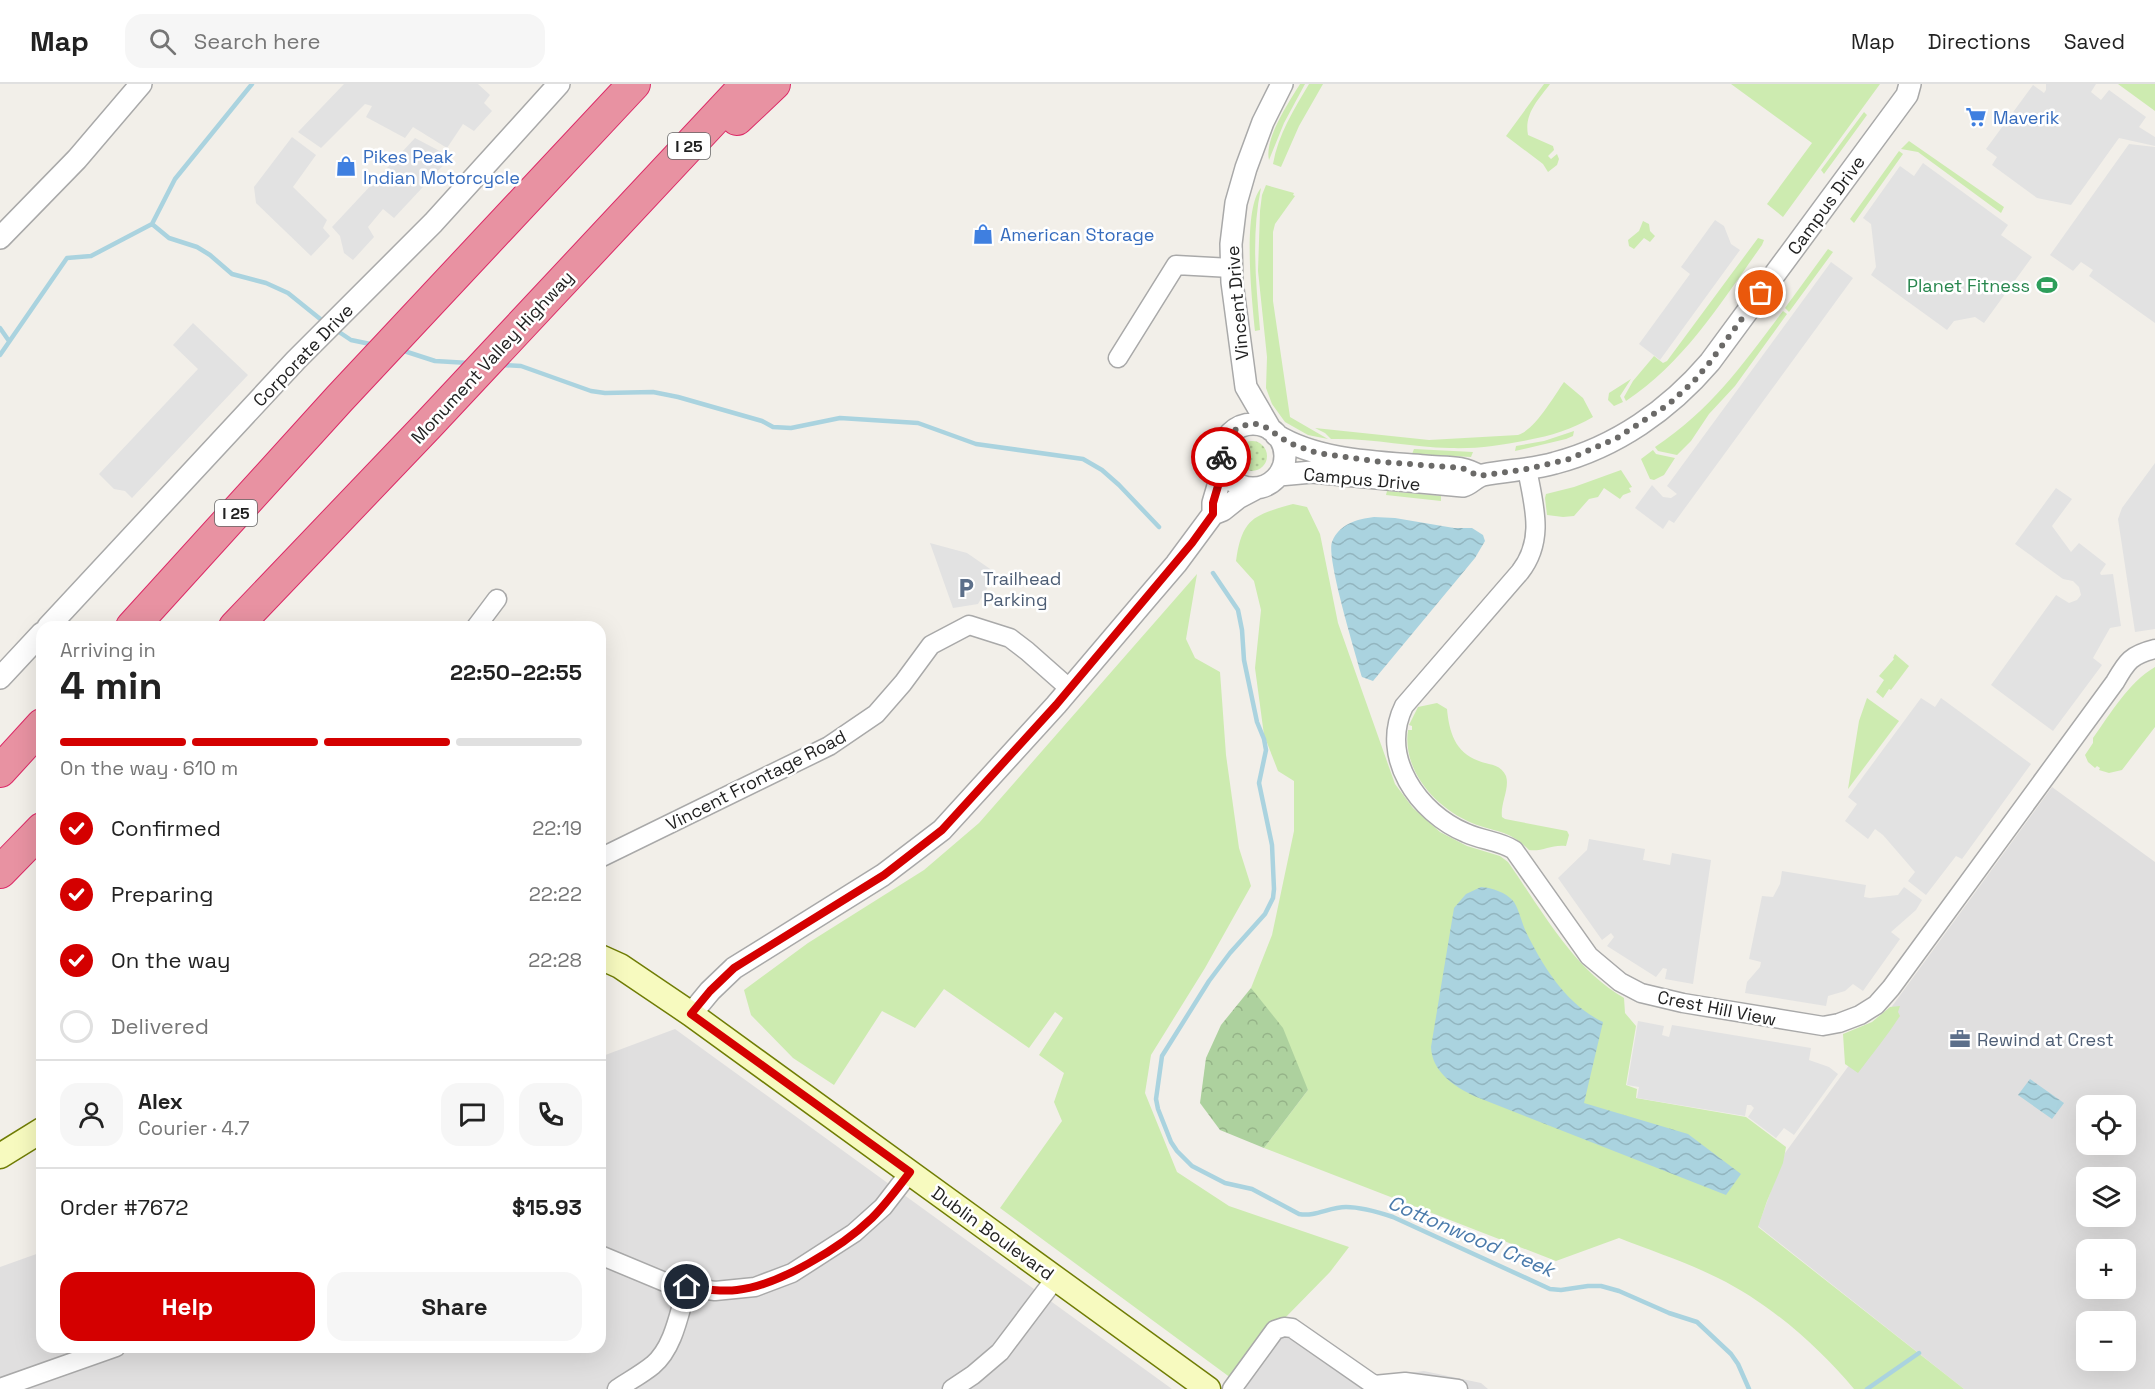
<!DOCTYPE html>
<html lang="en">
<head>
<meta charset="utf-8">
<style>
	body { margin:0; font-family:"Space Grotesk",sans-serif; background:#f6f6f6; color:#222; height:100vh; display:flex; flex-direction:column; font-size:22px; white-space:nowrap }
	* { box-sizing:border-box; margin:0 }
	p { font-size:20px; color:#767676 }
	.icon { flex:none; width:33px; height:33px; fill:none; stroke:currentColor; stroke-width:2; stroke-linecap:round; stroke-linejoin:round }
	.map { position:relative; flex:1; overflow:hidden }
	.details { position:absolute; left:36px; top:537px; width:570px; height:732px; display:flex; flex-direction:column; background:#fff; border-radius:18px; box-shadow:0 6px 24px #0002 }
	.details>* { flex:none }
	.buttons { position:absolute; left:2076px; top:1011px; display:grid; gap:12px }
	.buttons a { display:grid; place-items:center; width:60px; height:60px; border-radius:12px; background:#fff; box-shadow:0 6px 24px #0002; font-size:30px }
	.pin { position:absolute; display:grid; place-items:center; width:51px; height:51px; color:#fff; margin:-26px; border:3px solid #fff; border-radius:50%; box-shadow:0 2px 6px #0007 }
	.courier { position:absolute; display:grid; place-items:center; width:60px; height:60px; margin:-30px; border:4px solid #d40000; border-radius:50%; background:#fff; color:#222; box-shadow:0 2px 8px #0007 }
	.headline em { font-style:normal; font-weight:700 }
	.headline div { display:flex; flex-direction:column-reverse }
	.headline { display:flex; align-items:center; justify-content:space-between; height:102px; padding:0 24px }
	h1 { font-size:39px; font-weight:700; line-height:45px }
	.bar { display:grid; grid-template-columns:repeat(4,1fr); gap:9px 6px; align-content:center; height:72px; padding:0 24px }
	.bar i { height:8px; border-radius:4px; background:#e0e0e0 }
	.bar .on { background:#d40000 }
	.bar p { grid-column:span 4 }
	.line { display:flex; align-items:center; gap:15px; padding:0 24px; border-top:2px solid #e0e0e0 }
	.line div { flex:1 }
	.round { display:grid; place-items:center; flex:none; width:63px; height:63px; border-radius:18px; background:#f6f6f6 }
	ol { padding:0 24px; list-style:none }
	li { display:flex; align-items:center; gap:18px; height:66px }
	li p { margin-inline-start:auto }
	li .icon { padding:6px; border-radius:50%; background:#d40000; color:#fff; stroke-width:4 }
	li:last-child { color:#767676 }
	li i { width:33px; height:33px; border:3px solid #e0e0e0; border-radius:50% }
	.action { display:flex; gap:12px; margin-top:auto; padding:12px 24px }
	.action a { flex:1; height:69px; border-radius:18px; background:#d40000; color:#fff; font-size:24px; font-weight:700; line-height:69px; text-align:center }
	.action a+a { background:#f6f6f6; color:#222 }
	header { display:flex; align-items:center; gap:36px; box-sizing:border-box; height:84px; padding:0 30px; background:#fff; border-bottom:2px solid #e0e0e0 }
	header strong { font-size:28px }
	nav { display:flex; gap:33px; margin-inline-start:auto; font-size:21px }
	.search { width:420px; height:54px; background:#f6f6f6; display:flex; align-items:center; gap:15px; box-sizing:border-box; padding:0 21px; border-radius:18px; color:#767676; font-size:22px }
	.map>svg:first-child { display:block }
</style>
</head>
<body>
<header>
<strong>Map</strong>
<div class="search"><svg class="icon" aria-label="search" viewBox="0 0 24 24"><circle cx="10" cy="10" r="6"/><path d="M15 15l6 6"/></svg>Search here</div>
<nav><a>Map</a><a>Directions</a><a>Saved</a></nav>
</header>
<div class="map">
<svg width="2155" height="1305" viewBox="0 0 2155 1305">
	<defs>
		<pattern id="forest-crowns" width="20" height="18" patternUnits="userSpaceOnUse" patternTransform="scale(1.5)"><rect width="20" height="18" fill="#add19e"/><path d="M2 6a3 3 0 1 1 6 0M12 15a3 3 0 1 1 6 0" fill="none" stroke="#95b388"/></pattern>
		<pattern id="garden-dots" width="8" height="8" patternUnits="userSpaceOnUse" patternTransform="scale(1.5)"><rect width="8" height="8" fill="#cdebb0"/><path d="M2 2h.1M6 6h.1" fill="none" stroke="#b0c997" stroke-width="1.8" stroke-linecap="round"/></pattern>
		<pattern id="water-waves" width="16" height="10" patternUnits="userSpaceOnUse" patternTransform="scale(1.5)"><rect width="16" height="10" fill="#aad3df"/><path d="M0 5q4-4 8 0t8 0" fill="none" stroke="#92b5bf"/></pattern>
	</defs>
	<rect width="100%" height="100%" fill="#f2efe9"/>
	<!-- residential -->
	<path fill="#e0dfdf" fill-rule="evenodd" d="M2052,703l103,75v527h-191l-206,-163 27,-73zM2086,1022h40v38h-40zM2086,1094h40v38h-40zM2086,1166h40v38h-40zM2086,1238h40v38h-40z
		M675,945l497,360h-1172v-122l42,-15v95h558v-290z
		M1271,1240l110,52 43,-5 57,12 7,6h-242l-15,-11z"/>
	<!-- grass -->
	<path fill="#cdebb0" d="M1300,0h5l-21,39 -15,37c-5,-21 20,-58 31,-76z
		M1309,0h14l-24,42 -18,41 -8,-3c5,-29 21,-55 36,-80z
		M1544,0h6c-12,16 -26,30 -22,51l25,11 1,4 -6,6 3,3 6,-5 2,5 -2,6 -9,7 -5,-8 -37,-28z
		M1731,0h149l-97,133 -16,-13 45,-61z
		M2118,0h37v27z
		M1864,28l3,3 -43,59 -3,-4z
		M1909,57l95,66 -3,6 -83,-61 -17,-3z
		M1899,67l4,3 -49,69 -4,-4z
		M1266,101l28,8 -1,2 2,1 -20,28 -2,8v69l17,116 38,22 -20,-4 -23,-13 -13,-18 -6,-16 1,-31 -9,-86 2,-60 2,-16z
		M1261,104c-10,47 -5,95 -1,142l-5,1c-3,-30 -13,-121 6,-143z
		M1643,137l6,3 1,7 5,5 -5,6 -6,-4 -10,11 -5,-3 -1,-6 11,-9z
		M1758,154l6,2 -2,5c-40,56 -77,117 -136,156l-2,-4 9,-16 21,-25 9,7 4,-2z
		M1828,165l5,3 -44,60 -4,-4z
		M1783,227l4,3 -52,72 -26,28 -18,27 -14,14 -19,-4 -3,-4c57,-38 87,-82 128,-136z
		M1631,295l-11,17 3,6 -9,4 -6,-6 1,-7z
		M1564,298l19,16 10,19c-20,12 -43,19 -65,23 -26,5 -51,9 -78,8 -40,-1 -79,-10 -119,-9l-6,-6 -10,-5 114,12 89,-5c17,-5 36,-39 46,-53z
		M1574,347l-1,5 -7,3 -51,12 1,-5 28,-5z
		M1414,365l59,3 -2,5 -59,-3z
		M1653,366l3,4 19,4 -11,17 -10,5 -4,-1 -9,-20z
		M1621,386l11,17 -3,1 2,4 -8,3 -3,4 -16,-11 -6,9 -9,2 -15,17 -11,1 -16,-2 -2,-17 1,-4 28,-7z
		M1387,407l54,5v5l-55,-6z
		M1293,420l14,3 13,27 18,89 57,161 18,24 27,24 27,14 33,10 8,6c33,47 65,107 116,136l1,15 11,13 -10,59 11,4 -1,9 110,19 40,30 -3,16 -16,38 -9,26 206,162h-110c-36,-43 -85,-86 -136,-111 -32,-16 -66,-27 -99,-40l-63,23 -292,-113 44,-58 -57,-102 21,-53 22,-104v-50l-16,-10 -14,-36 -9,-67 6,-58 -7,-29 -18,-20c6,-43 18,-46 57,-57z
		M1197,490l-11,65 9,19 25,14 6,83 13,93 12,38 -46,82 -54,87 -6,38 32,79 52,34 120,41 -19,25 -46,47 -53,59 -231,-170 62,-87 -8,-19 10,-29 -25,-18 24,-37 -8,-6 -26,36 -85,-59 -29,39 -33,-17 -48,74 -41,-27 -42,-43 -7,-25 64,-47 116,-73 55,-47z
		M1895,570l14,12 -18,24 -2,-1 -6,9 -7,-6 8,-12 -5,-4 15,-17 -1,-1z
		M2155,583v60l-33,43 -13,3 -10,-3 1,-2 -3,-2 -2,2 -7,-6 -3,-7 8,-12v-5c18,-25 35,-55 62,-71z
		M1867,614l32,23 -51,68 11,-68z
		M1437,619l10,6c2,22 8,44 32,52 10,4 22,3 27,15 4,12 -6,28 -4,41l3,2 62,12 2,4 -3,11c-14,-2 -24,6 -37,4 -21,-21 -32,-17 -57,-27 -36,-15 -70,-52 -64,-93h4v-4l-3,-1 9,-18z
		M1900,922l-2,6 2,4c-13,20 -28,38 -42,57l-13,-9 -2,-30 29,-12 18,-15z"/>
	<!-- forest -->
	<path fill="url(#forest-crowns)" d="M1251,904l32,40 25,62 -44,58 -44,-18 -20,-27 6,-45 15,-33z"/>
	<!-- garden -->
	<path fill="url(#garden-dots)" d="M1237 372a15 15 0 1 1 30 0a15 15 0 1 1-30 0Z"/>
	<!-- parking -->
	<path fill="#e2e2e2" d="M344,0h134l12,11 -6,8 8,8 -18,20 -11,-7 -16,24 -34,-21 -8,11 -39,-21 6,-11 -7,-2 -44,44 -23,-16z
		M2046,0h50l-5,8 10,8 8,-10 37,27 -7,10 16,10v9l-36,-8 -48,67 -34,-7 -45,-33 5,-8 -11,-8 47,-64 11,8 2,-3z
		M292,53l24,18 -23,32 34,33 -4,8 7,8 -19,20 -55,-53 -2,-16z
		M415,54l36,19 -57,61 -11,-9 -15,18 6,10 -21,23 -9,-7 -4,-17 -8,-9z
		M2129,60l26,3v176l-66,-47 4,-6 -12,-8 -8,9 -23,-16z
		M1923,79l85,62 -7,10 31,22 -48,66 -9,-6 -21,4 -7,9 -76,-55 5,-8 -5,-43 -8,-6 37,-52 14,10z
		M1715,136l9,6 7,18 9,6 -80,110 -21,-16 51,-70 -9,-7z
		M1831,178l22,16 -179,245 -5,-3 -6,9 -28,-21 17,-23 11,12 8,1 6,-4 -10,-8z
		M193,239l55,52 -116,123 -7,-7 -11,-2 -15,-15 99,-105 -25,-24z
		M2155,379v166l-20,3 -17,-113 4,-11z
		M2056,404l16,11 -20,27 19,26 8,-9 27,21 -6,9 1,2 12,-1 8,52 -11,2 -17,30 9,7 -49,66 -62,-46 65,-90 13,8 8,-3 4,-5 -2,-8 -6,-6 -10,-2 -48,-35z
		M930,459l37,10 29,20 -18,31 -25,4z
		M1921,614l14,9 6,-9 90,66 -69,95 -6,-3 -30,39 -18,-14 7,-9 -32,-37 -8,-6 -7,10 -23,-18 12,-17 -9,-7z
		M1589,755l56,10 -2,11 27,5 2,-12 39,7 -18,124 -28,-5 2,-10 -4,-1 -7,9 -49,-31 7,-9 -3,-4 -9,7 -44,-62 29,-28z
		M1782,787l84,14 -2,12 6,1 28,-3 6,-8 18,13 -6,10 -25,22 9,7 -37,52 -10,-7 -8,7 -17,5 -2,10 -81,-13 2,-11 13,-15 1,-5 -12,-3 13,-63 11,1 7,-13z
		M1638,937l26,5 -2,9 7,2 3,-12 139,23 -2,12 20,7 9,7 -44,61 -10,-7 -8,10 -28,-21 6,-9 -3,-3h-4l-2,11 -108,-18 2,-11 -12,-2z"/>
	<!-- water -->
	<path fill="url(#water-waves)" d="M1374,433l21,1 59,10h18l11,7 2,6 -10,17 -102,123 -11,-4c-6,-22 -36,-119 -30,-135 7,-18 25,-23 42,-25z
		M1481,803c11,1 25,5 33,15 5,8 8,21 12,30 18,36 40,72 77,90l-19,81 104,31 53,40 -15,21 -252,-99c-20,-10 -42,-24 -43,-49l23,-139 12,-14z
		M2030,995l34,24 -12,16 -34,-24z"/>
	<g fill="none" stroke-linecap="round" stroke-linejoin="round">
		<!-- stream -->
		<path stroke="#aad3df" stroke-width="4.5" d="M152,140l17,14 28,9 13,8 22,19 34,9 22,10 36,29
			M0,244l9,13
			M336,246l15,10 24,5
			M401,266l34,11 34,2
			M0,271l67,-97 24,-2 61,-32 23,-45 77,-95
			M501,281l20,1 70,25 14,2 48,-1 25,5 84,24 11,6 18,1 49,-10 78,5 58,21 107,15 19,11 17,15 40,42
			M1213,489l25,37 4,20 2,30 13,62 7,17 2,11 -7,33 13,62 2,44 -1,9 -8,16 -35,39 -21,28 -47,75 -6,43 2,10 13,33 6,9 15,15 33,17 27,6 47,25c17,3 30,-7 47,-7 16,0 32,5 47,10l157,72 11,1 27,-4h13l18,5 50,22 28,9 34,32 7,10 11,25
			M1867,1305l52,-36"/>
		<!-- minor casing -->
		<g stroke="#a9a9a9" stroke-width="21">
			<path id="minor" d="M1118,274l58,-93 55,3
				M1527,385c7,37 18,71 -7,103l-116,134c-25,51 14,107 62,127 15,7 34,8 48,17l75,106 31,26 21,11 42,10 140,23 16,-3 21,-8 16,-10 15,-17 224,-306c12,-21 16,-27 40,-33
				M476,543l21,-28
				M600,774l229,-112 47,-32 27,-31 28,-38 38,-20 41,13 17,13 43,38
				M600,1171l72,30 43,6 40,-4 37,-14 62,-40 29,-26 27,-35
				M0,1304l116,-41
				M617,1305c12,-8 25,-15 36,-24 21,-18 26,-52 34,-78
				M952,1305l21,-14 27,-23 55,-73
				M1232,1305l43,-59 9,-3 8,1 82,57 31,-3 53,7"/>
		</g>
		<!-- tertiary casing -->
		<g stroke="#a9a9a9" stroke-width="24">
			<path id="tertiary" d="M0,154l77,-79 64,-75
				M1221 372a32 32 0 1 1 64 0a32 32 0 1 1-64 0Z
				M1271,346l-25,-43 -14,-105 -1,-38 5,-41 10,-35 17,-46 19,-38
				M1276,351c42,26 101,27 149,31 20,2 37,-1 54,10
				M1279,391l33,-3 151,14c8,-2 12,-9 20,-11 24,-5 48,-5 72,-12 61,-16 114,-53 155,-101l197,-267 3,-11
				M1213,430v-11l10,-34
				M48,543l248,-267 137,-137 126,-139
				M0,594l42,-45
				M691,930l19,-23 24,-23 149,-93 59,-45 114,-125 90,-106 30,-35 37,-50 10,-4 15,-12 19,-10"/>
		</g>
		<!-- secondary casing -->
		<g stroke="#707d05" stroke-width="27">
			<path id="secondary" d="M600,873l20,9 71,48 517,375
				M0,1072l42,-26"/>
		</g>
		<!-- motorway casing -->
		<g stroke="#dc2a67" stroke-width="34">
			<path id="motorway" d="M737,35l37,-35
				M132,543l208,-229 294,-314
				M235,543l193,-202 319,-341
				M0,687l42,-46
				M0,788l42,-43"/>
		</g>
		<!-- minor -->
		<use href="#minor" stroke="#fff" stroke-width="18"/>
		<!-- tertiary -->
		<use href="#tertiary" stroke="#fff" stroke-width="21"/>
		<!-- secondary -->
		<use href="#secondary" stroke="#f7fabf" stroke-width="24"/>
		<!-- motorway -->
		<use href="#motorway" stroke="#e892a2" stroke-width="32"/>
	</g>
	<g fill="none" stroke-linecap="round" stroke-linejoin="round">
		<!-- done -->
		<path stroke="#6b6a68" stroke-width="6" stroke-dasharray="0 10.8" d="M1221,373l2,-13 10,-13 15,-7h8l8,2 25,17 28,10 65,9 80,6 17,8 48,-7 42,-10 48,-21 52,-34 25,-23 16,-19 51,-69"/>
		<!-- route -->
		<path stroke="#d40000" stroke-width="8" d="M687,1203c17,2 32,5 50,3 41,-4 105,-43 135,-72 14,-14 26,-30 38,-46l-219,-158 19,-23 24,-23 150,-93 58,-45 114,-125 136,-162 21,-29v-11l10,-34 -2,-12"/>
	</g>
	<!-- icons -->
	<defs>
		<g id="supermarket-bare" transform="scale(1.62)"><path d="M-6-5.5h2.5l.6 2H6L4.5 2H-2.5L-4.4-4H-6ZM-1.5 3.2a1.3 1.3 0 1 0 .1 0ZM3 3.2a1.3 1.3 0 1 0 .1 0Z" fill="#3f7fe0" stroke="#fff" stroke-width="2.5" paint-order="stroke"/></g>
		<g id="shop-bare" transform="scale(1.62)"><path d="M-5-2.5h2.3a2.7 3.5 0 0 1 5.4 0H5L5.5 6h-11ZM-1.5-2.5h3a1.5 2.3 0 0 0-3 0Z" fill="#3f7fe0" stroke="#fff" stroke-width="2.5" paint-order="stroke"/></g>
		<g id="stadium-bare" transform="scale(1.62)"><path d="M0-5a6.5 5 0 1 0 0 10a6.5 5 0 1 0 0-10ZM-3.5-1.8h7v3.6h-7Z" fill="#2e9e5b" stroke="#fff" stroke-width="2.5" paint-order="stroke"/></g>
		<g id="parking-bare" transform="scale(1.62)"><path d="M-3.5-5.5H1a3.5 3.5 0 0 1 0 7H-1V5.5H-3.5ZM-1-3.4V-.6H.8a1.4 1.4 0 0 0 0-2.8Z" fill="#5c6f8a" stroke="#fff" stroke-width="2.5" paint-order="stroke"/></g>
		<g id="office-bare" transform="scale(1.62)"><path d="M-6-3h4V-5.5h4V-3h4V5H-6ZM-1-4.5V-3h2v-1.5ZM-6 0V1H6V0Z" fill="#5c6f8a" stroke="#fff" stroke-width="2.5" paint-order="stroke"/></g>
	</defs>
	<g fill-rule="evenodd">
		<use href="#supermarket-bare" x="1976" y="33"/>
		<use href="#shop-bare" x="346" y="82"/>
		<use href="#shop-bare" x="983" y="150"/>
		<use href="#stadium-bare" x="2047" y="201"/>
		<use href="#parking-bare" x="966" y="504"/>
		<use href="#office-bare" x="1960" y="955"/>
	</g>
	<g text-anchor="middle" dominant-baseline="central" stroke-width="5" stroke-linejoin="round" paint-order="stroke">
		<!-- shield labels -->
		<g fill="#fff" stroke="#646464" stroke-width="1.5">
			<rect x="668" y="49" width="42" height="26" rx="4.5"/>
			<rect x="215" y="416" width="42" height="26" rx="4.5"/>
		</g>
		<g font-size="16" font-weight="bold" fill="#222">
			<text x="689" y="62">I 25</text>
			<text x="236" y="429">I 25</text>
		</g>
		<!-- shop labels -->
		<g font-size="18" fill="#366cbe" stroke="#fff" text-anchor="start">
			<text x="1993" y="33">Maverik</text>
			<text x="363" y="72">Pikes Peak<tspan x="363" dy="21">Indian Motorcycle</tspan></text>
			<text x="1000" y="150">American Storage</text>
		</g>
		<!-- street labels -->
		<g font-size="18" fill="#222" stroke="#fff">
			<text transform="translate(1826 121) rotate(-54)">Campus Drive</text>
			<text transform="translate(1237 219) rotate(-95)">Vincent Drive</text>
			<text transform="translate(303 271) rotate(-46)">Corporate Drive</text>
			<text transform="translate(492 273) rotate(-47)">Monument Valley Highway</text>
			<text transform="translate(1362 395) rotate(5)">Campus Drive</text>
			<text transform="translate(756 696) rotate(-27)">Vincent Frontage Road</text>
			<text transform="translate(1717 924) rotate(11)">Crest Hill View</text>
			<text transform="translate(993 1149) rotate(36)">Dublin Boulevard</text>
		</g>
		<!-- leisure labels -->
		<g font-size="18" fill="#27864d" stroke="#fff" text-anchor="end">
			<text x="2030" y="201">Planet Fitness</text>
		</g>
		<!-- service labels -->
		<g font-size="18" fill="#4e5e75" stroke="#fff" text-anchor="start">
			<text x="983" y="494">Trailhead<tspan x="983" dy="21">Parking</tspan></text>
			<text x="1977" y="955">Rewind at Crest</text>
		</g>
		<!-- water labels -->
		<g font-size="20" font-style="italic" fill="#4a7aab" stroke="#fff">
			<text transform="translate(1471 1152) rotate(23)">Cottonwood Creek</text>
		</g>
	</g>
</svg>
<div class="buttons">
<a><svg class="icon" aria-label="locate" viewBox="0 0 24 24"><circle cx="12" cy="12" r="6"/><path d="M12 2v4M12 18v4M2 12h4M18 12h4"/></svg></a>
<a><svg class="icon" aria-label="layers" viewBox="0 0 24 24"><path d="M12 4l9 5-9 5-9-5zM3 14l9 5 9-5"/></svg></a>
<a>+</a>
<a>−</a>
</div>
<div class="pin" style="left:1761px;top:209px;background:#ea580c"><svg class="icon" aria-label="bag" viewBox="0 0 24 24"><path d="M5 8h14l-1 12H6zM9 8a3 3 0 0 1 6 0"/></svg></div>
<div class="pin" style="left:687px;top:1203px;background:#1f2937"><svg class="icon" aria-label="home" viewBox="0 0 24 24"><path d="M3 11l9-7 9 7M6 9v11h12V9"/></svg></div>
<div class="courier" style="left:1221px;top:373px"><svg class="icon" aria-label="bike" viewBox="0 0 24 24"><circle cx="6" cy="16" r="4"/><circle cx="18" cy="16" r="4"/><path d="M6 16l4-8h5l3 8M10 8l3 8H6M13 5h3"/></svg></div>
<section class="details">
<div class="headline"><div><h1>4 min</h1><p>Arriving in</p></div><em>22:50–22:55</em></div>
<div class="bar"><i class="on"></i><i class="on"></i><i class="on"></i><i></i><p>On the way · 610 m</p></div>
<ol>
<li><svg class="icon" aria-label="check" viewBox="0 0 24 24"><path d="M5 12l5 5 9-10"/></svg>Confirmed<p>22:19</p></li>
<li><svg class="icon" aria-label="check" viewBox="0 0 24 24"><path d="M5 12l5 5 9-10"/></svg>Preparing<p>22:22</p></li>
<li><svg class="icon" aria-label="check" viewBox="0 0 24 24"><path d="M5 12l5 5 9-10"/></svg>On the way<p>22:28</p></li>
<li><i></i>Delivered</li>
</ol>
<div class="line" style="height:108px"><a class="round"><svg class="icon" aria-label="person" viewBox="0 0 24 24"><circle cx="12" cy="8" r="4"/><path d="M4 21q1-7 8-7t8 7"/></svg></a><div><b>Alex</b><p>Courier · 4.7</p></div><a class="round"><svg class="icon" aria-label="chat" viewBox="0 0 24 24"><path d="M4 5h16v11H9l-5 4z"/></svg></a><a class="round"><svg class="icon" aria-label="phone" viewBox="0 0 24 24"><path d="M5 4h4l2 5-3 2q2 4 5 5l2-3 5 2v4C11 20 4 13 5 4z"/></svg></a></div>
<div class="line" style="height:78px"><div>Order #7672</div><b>$15.93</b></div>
<div class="action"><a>Help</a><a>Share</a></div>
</section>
</div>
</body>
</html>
